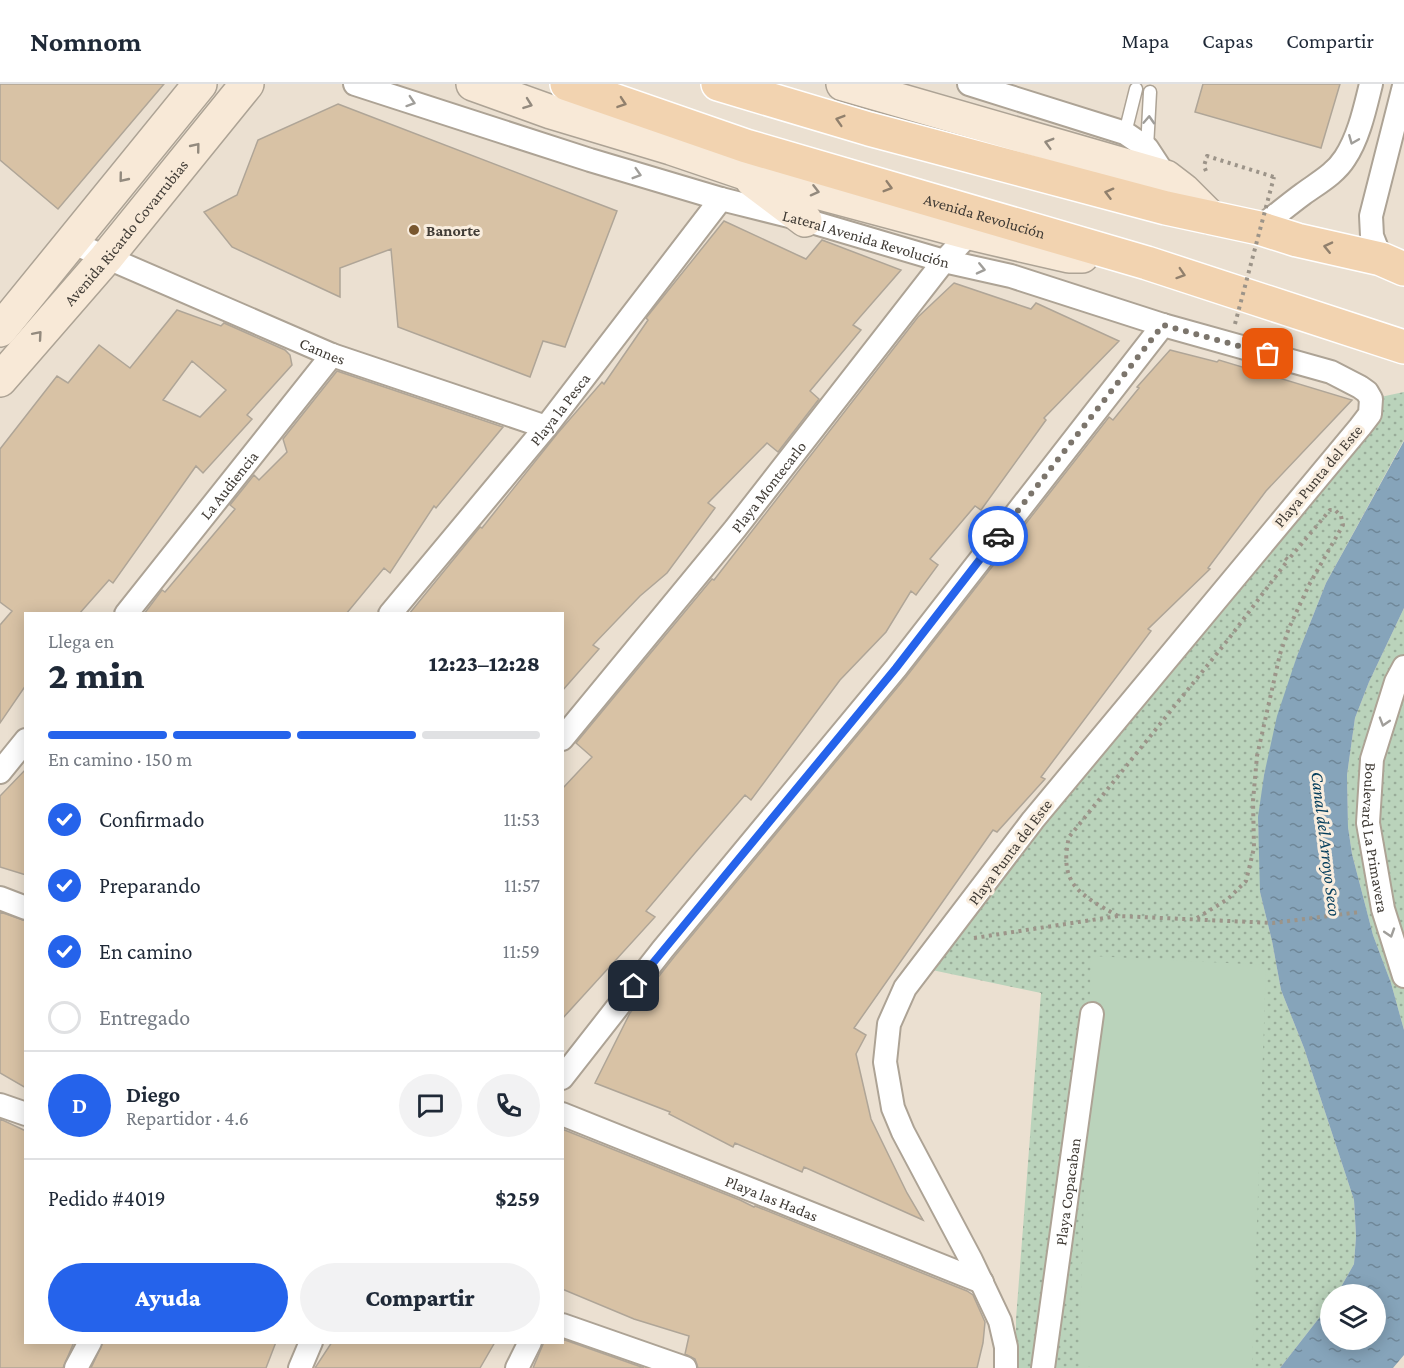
<!DOCTYPE html>
<html lang="es">
<head>
<meta charset="utf-8">
<style>
	body { margin:0; font-family:"Crimson Pro",serif; background:#f2f2f3; color:#1f2937; height:100vh; display:flex; flex-direction:column; font-size:22px; white-space:nowrap }
	* { box-sizing:border-box; margin:0 }
	p { font-size:20px; color:#747a83 }
	.icon { flex:none; width:33px; height:33px; fill:none; stroke:currentColor; stroke-width:2; stroke-linecap:round; stroke-linejoin:round }
	.map { position:relative; flex:1; overflow:hidden }
	.drawer { position:absolute; left:24px; top:528px; width:540px; height:732px; display:flex; flex-direction:column; background:#fff; border-radius:0px; box-shadow:0 3px 15px #0003 }
	.drawer>* { flex:none }
	.buttons { position:absolute; left:1320px; top:1200px; display:grid; gap:12px }
	.buttons a { display:grid; place-items:center; width:66px; height:66px; border-radius:50%; background:#fff; box-shadow:0 3px 15px #0003; font-size:30px }
	.pin { position:absolute; display:grid; place-items:center; width:51px; height:51px; color:#fff; margin:-26px; border-radius:12px; box-shadow:0 3px 9px #0006 }
	.courier { position:absolute; display:grid; place-items:center; width:60px; height:60px; margin:-30px; border:4px solid #2563eb; border-radius:50%; background:#fff; color:#222; box-shadow:0 2px 8px #0007 }
	.overview em { font-style:normal; font-weight:800 }
	.overview div { display:flex; flex-direction:column-reverse }
	.overview { display:flex; align-items:center; justify-content:space-between; height:102px; padding:0 24px }
	h1 { font-size:39px; font-weight:800; line-height:45px }
	.bar { display:grid; grid-template-columns:repeat(4,1fr); gap:9px 6px; align-content:center; height:72px; padding:0 24px }
	.bar i { height:8px; border-radius:4px; background:#e0e1e3 }
	.bar .active { background:#2563eb }
	.bar p { grid-column:span 4 }
	.line { display:flex; align-items:center; gap:15px; padding:0 24px; border-top:2px solid #e0e1e3 }
	.line div { flex:1 }
	.round { display:grid; place-items:center; flex:none; width:63px; height:63px; border-radius:32px; background:#f2f2f3 }
	ol { padding:0 24px; list-style:none }
	li { display:flex; align-items:center; gap:18px; height:66px }
	li p { margin-inline-start:auto }
	li .icon { padding:6px; border-radius:50%; background:#2563eb; color:#fff; stroke-width:4 }
	li:last-child { color:#747a83 }
	li i { width:33px; height:33px; border:3px solid #e0e1e3; border-radius:50% }
	.cta { display:flex; gap:12px; margin-top:auto; padding:12px 24px }
	.cta a { flex:1; height:69px; border-radius:36px; background:#2563eb; color:#fff; font-size:24px; font-weight:800; line-height:69px; text-align:center }
	.cta a+a { background:#f2f2f3; color:#1f2937 }
	header { display:flex; align-items:center; gap:36px; box-sizing:border-box; height:84px; padding:0 30px; background:#fff; border-bottom:2px solid #e0e1e3 }
	header strong { font-size:28px }
	nav { display:flex; gap:33px; margin-inline-start:auto; font-size:21px }
	.map>svg:first-child { display:block }
</style>
</head>
<body>
<header>
<strong>Nomnom</strong>
<nav><a>Mapa</a><a>Capas</a><a>Compartir</a></nav>
</header>
<div class="map">
<svg width="1404" height="1284" viewBox="0 0 1404 1284">
	<defs>
		<pattern id="grass-dots" width="8" height="8" patternUnits="userSpaceOnUse" patternTransform="scale(1.5)"><rect width="8" height="8" fill="#bad3bb"/><path d="M2 2h.1M6 6h.1" fill="none" stroke="#99ac99" stroke-width="1.8" stroke-linecap="round"/></pattern>
		<pattern id="water-ripples" width="26" height="14" patternUnits="userSpaceOnUse" patternTransform="scale(1.5)"><rect width="26" height="14" fill="#86a4ba"/><path d="M2 4q2-2 4 0t4 0M15 11q2-2 4 0t4 0" fill="none" stroke="#6f8798"/></pattern>
	</defs>
	<rect width="100%" height="100%" fill="#ebe0d1"/>
	<!-- grass -->
	<path fill="url(#grass-dots)" d="M1404,308v48l-78,143 -29,73 -33,119 -6,52 3,34 -1,31 12,49 9,49 23,58 50,152 2,36 -2,28 -17,30h-7v10l-50,64h-269l5,-18v-31l25,-326 -109,-23 439,-571z
		M1404,524v422l-13,-47 -18,-48 -21,-81 -4,-27 -1,-52 8,-57 14,-36z"/>
	<!-- garden -->
	<path fill="#bad3bb" d="M1091,872l175,9 -14,403h-125l-48,-2z"/>
	<!-- water -->
	<path fill="url(#water-ripples)" d="M1404,357v167l-35,74 -14,36 -8,57 1,52 4,27 21,81 18,48 13,47v325l-11,13h-113l50,-64v36h46v-46h-39l17,-30 2,-28 -2,-36 -50,-152 -23,-58 -9,-49 -12,-49 -2,-75 6,-42 13,-59 20,-60 29,-73z"/>
	<!-- building -->
	<path fill="#d8c2a5" stroke="#afa597" stroke-width="1.5" fill-rule="evenodd" d="M0,0h164l-106,125 -58,-49z
		M1203,0h137l-19,64 -126,-36z
		M338,20l279,107 -52,136 -22,-6 -13,36 -132,-50 -7,-78 -51,19v29l-108,-50 -28,-35 33,-17 21,-55z
		M724,137l82,38 16,-19 79,30 -48,55 8,5 -51,61 9,8 -41,53 -11,-9 -59,60 7,5 -48,65 -27,23 -47,49 6,4 -37,42v-77h-153l71,-87 2,1 75,-94 45,-52 2,2 44,-64 -2,-2z
		M954,199l77,26 5,-6 83,38 -75,77 2,2 -65,90 -6,-4 -45,53 8,6 -22,30 -5,-4 -25,41 -46,48 -89,120 -6,-5 -50,58 -49,58 9,6 -93,102v-230l30,-32 -16,-14 136,-164 2,1 204,-263z
		M177,226l44,16 3,-3 61,27 5,5 2,10 -45,50 5,4 -49,54 -7,-7 -83,117 -4,-3 -30,34h-53v71l-26,38v-98l12,-14 -12,-9v-153l57,-73 11,7 31,-38 31,23zM192,277l34,29 -26,27 -37,-17z
		M1170,266l47,12 2,-2 133,40 -86,91 -58,77 2,1 -62,60 3,2 -110,146 4,2 -48,53 -4,-2 -139,198 12,7 -10,19 15,65 36,74 16,27 -119,-53 -2,5 -67,-29 -2,4 -64,-33 1,-2 -75,-29 35,-70 44,-56 232,-280 203,-260 4,3 26,-32 -2,-1z
		M337,287l166,56 -67,81 -2,-2 -44,67 -6,-5 -38,46h-202l18,-24 3,2 70,-83 -5,-4 24,-30 5,5 28,-28 -4,-13z
		M26,685v106l-26,-8v-71z
		M0,828l26,9v167l-26,-15z
		M0,1035l26,12v211h48l-11,26h-63z
		M562,1045l178,71 14,7 1,-1 212,85 6,4 12,27 -2,21 -6,25h-279l-3,-9 -10,-5 4,-18 -55,-17 -72,-30z
		M562,1255l82,29h-111l11,-26h18z
		M103,1258h173l-10,26h-175z
		M332,1258h163l-15,26h-165z"/>
	<g fill="none" stroke-linecap="round" stroke-linejoin="round">
		<!-- lane casing -->
		<g stroke="#ada395" stroke-width="15">
			<path id="lane" d="M1125,49l11,-44
				M1147,64l3,-56"/>
		</g>
		<!-- street casing -->
		<g stroke="#ada395" stroke-width="26">
			<g id="street">
				<path id="s1" d="M355,0l235,76 131,39 84,21 139,41 67,15 152,49 168,47 29,15 7,5 4,7 -1,15 -10,13 -327,393 -128,168 -16,36 -4,38 8,46 10,24 68,128 29,61 6,26v21"/>
				<path d="M969,0l156,49 22,15 19,29"/>
				<path d="M1259,144c15,-11 29,-23 44,-34 15,-11 32,-20 42,-36 14,-21 20,-50 26,-74"/>
				<path id="s2" d="M71,158l261,113 214,72"/>
				<path d="M1381,175l-9,-23 -1,-20 33,-130"/>
				<path id="s3" d="M126,530l206,-259"/>
				<path id="s4" d="M390,530l156,-187 175,-228"/>
				<path id="s5" d="M1404,583l-8,15 -24,77 -4,64 15,86 21,67"/>
				<path id="s6" d="M562,655l173,-210 209,-268 26,-28"/>
				<path d="M0,688l26,-32"/>
				<path d="M0,814l26,10"/>
				<path d="M562,994l101,-129 233,-281 267,-343"/>
				<path d="M0,1021l26,9"/>
				<path id="s7" d="M562,1030l420,168"/>
				<path d="M562,1241l123,43"/>
				<path d="M76,1284l14,-26"/>
				<path d="M300,1284l11,-26"/>
				<path d="M517,1284l13,-26"/>
				<path id="s8" d="M1043,1284l49,-354"/>
			</g>
		</g>
		<!-- secondary casing -->
		<g stroke="#ada395" stroke-width="36">
			<g id="secondary">
				<path d="M473,0l78,28 120,36 71,24 228,61 99,23h13"/>
				<path d="M843,0l323,93 17,13 27,27"/>
				<path d="M752,96l53,40"/>
				<path d="M0,246l200,-246"/>
				<path id="s9" d="M0,296l106,-122 141,-174"/>
			</g>
		</g>
		<!-- primary casing -->
		<g stroke="#fff" stroke-width="36">
			<g id="primary">
				<path id="s10" d="M567,0l179,62 401,117 257,84"/>
				<path d="M718,0l151,45 297,79 93,20 38,12 84,19 23,10"/>
			</g>
		</g>
		<!-- path -->
		<path stroke="#9c9489" stroke-width="4" stroke-dasharray="3 4.5" stroke-linecap="butt" d="M1206,87l-2,-5 3,-10 67,21
			M1118,832c-37,-21 -60,-31 -49,-79l158,-196 61,-81
			M1197,834l31,-19 18,-18 8,-33 -1,-47 4,-45 23,-102 9,-26 20,-43 34,-60 -2,-9 -6,-6h-5l-42,50 -6,-5
			M974,854l144,-22 155,7 87,-11"/>
		<!-- lane -->
		<use href="#lane" stroke="#fff" stroke-width="12"/>
		<!-- street -->
		<use href="#street" stroke="#fff" stroke-width="22"/>
		<!-- secondary -->
		<use href="#secondary" stroke="#f8e9d7" stroke-width="33"/>
		<!-- primary -->
		<use href="#primary" stroke="#f2d3b0" stroke-width="33"/>
		<!-- path-bridge -->
		<path stroke="#9c9489" stroke-width="4" stroke-dasharray="3 4.5" stroke-linecap="butt" d="M1235,240l39,-147"/>
	</g>
	<!-- one-way arrows -->
	<defs><path id="oneway-chevron" d="M-2-3.5L2.5 0L-2 3.5" fill="none" stroke-width="1.6" stroke-linecap="round" stroke-linejoin="round" transform="scale(1.5)"/></defs>
	<g stroke="#a09e9a">
		<use href="#oneway-chevron" transform="translate(411 18) rotate(18)"/>
		<use href="#oneway-chevron" transform="translate(1149 36) rotate(-87)"/>
		<use href="#oneway-chevron" transform="translate(1353 56) rotate(112)"/>
		<use href="#oneway-chevron" transform="translate(637 90) rotate(17)"/>
		<use href="#oneway-chevron" transform="translate(981 185) rotate(13)"/>
		<use href="#oneway-chevron" transform="translate(1384 638) rotate(107)"/>
		<use href="#oneway-chevron" transform="translate(1390 849) rotate(72)"/>
	</g>
	<g stroke="#91806d">
		<use href="#oneway-chevron" transform="translate(622 19) rotate(19)"/>
		<use href="#oneway-chevron" transform="translate(840 36) rotate(-163)"/>
		<use href="#oneway-chevron" transform="translate(888 103) rotate(16)"/>
		<use href="#oneway-chevron" transform="translate(1109 109) rotate(-165)"/>
		<use href="#oneway-chevron" transform="translate(1328 163) rotate(-167)"/>
		<use href="#oneway-chevron" transform="translate(1181 190) rotate(18)"/>
	</g>
	<g stroke="#938a7e">
		<use href="#oneway-chevron" transform="translate(528 20) rotate(20)"/>
		<use href="#oneway-chevron" transform="translate(1049 59) rotate(-164)"/>
		<use href="#oneway-chevron" transform="translate(196 63) rotate(-51)"/>
		<use href="#oneway-chevron" transform="translate(123 94) rotate(129)"/>
		<use href="#oneway-chevron" transform="translate(815 107) rotate(14)"/>
		<use href="#oneway-chevron" transform="translate(38 251) rotate(-49)"/>
	</g>
	<g fill="none" stroke-linecap="round" stroke-linejoin="round">
		<!-- done -->
		<path stroke="#7c756c" stroke-width="6" stroke-dasharray="0 10.8" d="M998,452l165,-211 105,29"/>
		<!-- route -->
		<path stroke="#2563eb" stroke-width="8" d="M634,902l262,-318 102,-132"/>
	</g>
	<!-- markers -->
	<circle fill="#79572f" stroke="#f9edde" stroke-width="2" cx="414" cy="146" r="6"/>
	<g text-anchor="middle" dominant-baseline="central" stroke-width="6" stroke-linejoin="round" paint-order="stroke">
		<!-- street labels -->
		<g font-size="16" fill="#413c36" stroke="#f9edde">
			<text stroke="none"><textPath href="#s10" startOffset="438">Avenida Revolución</textPath></text>
			<text stroke="none"><textPath href="#s9" startOffset="194">Avenida Ricardo Covarrubias</textPath></text>
			<text stroke="none"><textPath href="#s1" startOffset="534">Lateral Avenida Revolución</textPath></text>
			<text stroke="none"><textPath href="#s2" startOffset="274">Cannes</textPath></text>
			<text stroke="none"><textPath href="#s4" startOffset="266">Playa la Pesca</textPath></text>
			<text transform="translate(1318 392) rotate(-50)">Playa Punta del Este</text>
			<text stroke="none"><textPath href="#s3" startOffset="165">La Audiencia</textPath></text>
			<text stroke="none"><textPath href="#s6" startOffset="326">Playa Montecarlo</textPath></text>
			<text stroke="none"><textPath href="#s5" startOffset="177">Boulevard La Primavera</textPath></text>
			<text transform="translate(1010 768) rotate(-53)">Playa Punta del Este</text>
			<text stroke="none"><textPath href="#s8" startOffset="178">Playa Copacaban</textPath></text>
			<text stroke="none"><textPath href="#s7" startOffset="226">Playa las Hadas</textPath></text>
		</g>
		<!-- poi labels -->
		<g font-size="16" font-weight="bold" fill="#413c36" stroke="#f9edde" text-anchor="start">
			<text x="426" y="146">Banorte</text>
		</g>
		<!-- water labels -->
		<g font-size="18" font-style="italic" fill="#023c5b" stroke="#f9edde">
			<text transform="translate(1326 760) rotate(83)">Canal del Arroyo Seco</text>
		</g>
	</g>
</svg>
<div class="buttons">
<a><svg class="icon" aria-label="layers" viewBox="0 0 24 24"><path d="M12 4l9 5-9 5-9-5zM3 14l9 5 9-5"/></svg></a>
</div>
<div class="pin" style="left:1268px;top:270px;background:#ea580c"><svg class="icon" aria-label="bag" viewBox="0 0 24 24"><path d="M5 8h14l-1 12H6zM9 8a3 3 0 0 1 6 0"/></svg></div>
<div class="pin" style="left:634px;top:902px;background:#1f2937"><svg class="icon" aria-label="home" viewBox="0 0 24 24"><path d="M3 11l9-7 9 7M6 9v11h12V9"/></svg></div>
<div class="courier" style="left:998px;top:452px"><svg class="icon" aria-label="car" viewBox="0 0 24 24"><path d="M5 17H2v-5l4-1 3-4h7l3 4 3 1v5h-3M9 17h6M6 11h13"/><circle cx="7" cy="17" r="2"/><circle cx="17" cy="17" r="2"/></svg></div>
<section class="drawer">
<div class="overview"><div><h1>2 min</h1><p>Llega en</p></div><em>12:23–12:28</em></div>
<div class="bar"><i class="active"></i><i class="active"></i><i class="active"></i><i></i><p>En camino · 150 m</p></div>
<ol>
<li><svg class="icon" aria-label="check" viewBox="0 0 24 24"><path d="M5 12l5 5 9-10"/></svg>Confirmado<p>11:53</p></li>
<li><svg class="icon" aria-label="check" viewBox="0 0 24 24"><path d="M5 12l5 5 9-10"/></svg>Preparando<p>11:57</p></li>
<li><svg class="icon" aria-label="check" viewBox="0 0 24 24"><path d="M5 12l5 5 9-10"/></svg>En camino<p>11:59</p></li>
<li><i></i>Entregado</li>
</ol>
<div class="line" style="height:108px"><b class="round" style="background:#2563eb;color:#fff">D</b><div><b>Diego</b><p>Repartidor · 4.6</p></div><a class="round"><svg class="icon" aria-label="chat" viewBox="0 0 24 24"><path d="M4 5h16v11H9l-5 4z"/></svg></a><a class="round"><svg class="icon" aria-label="phone" viewBox="0 0 24 24"><path d="M5 4h4l2 5-3 2q2 4 5 5l2-3 5 2v4C11 20 4 13 5 4z"/></svg></a></div>
<div class="line" style="height:78px"><div>Pedido #4019</div><b>$259</b></div>
<div class="cta"><a>Ayuda</a><a>Compartir</a></div>
</section>
</div>
</body>
</html>
